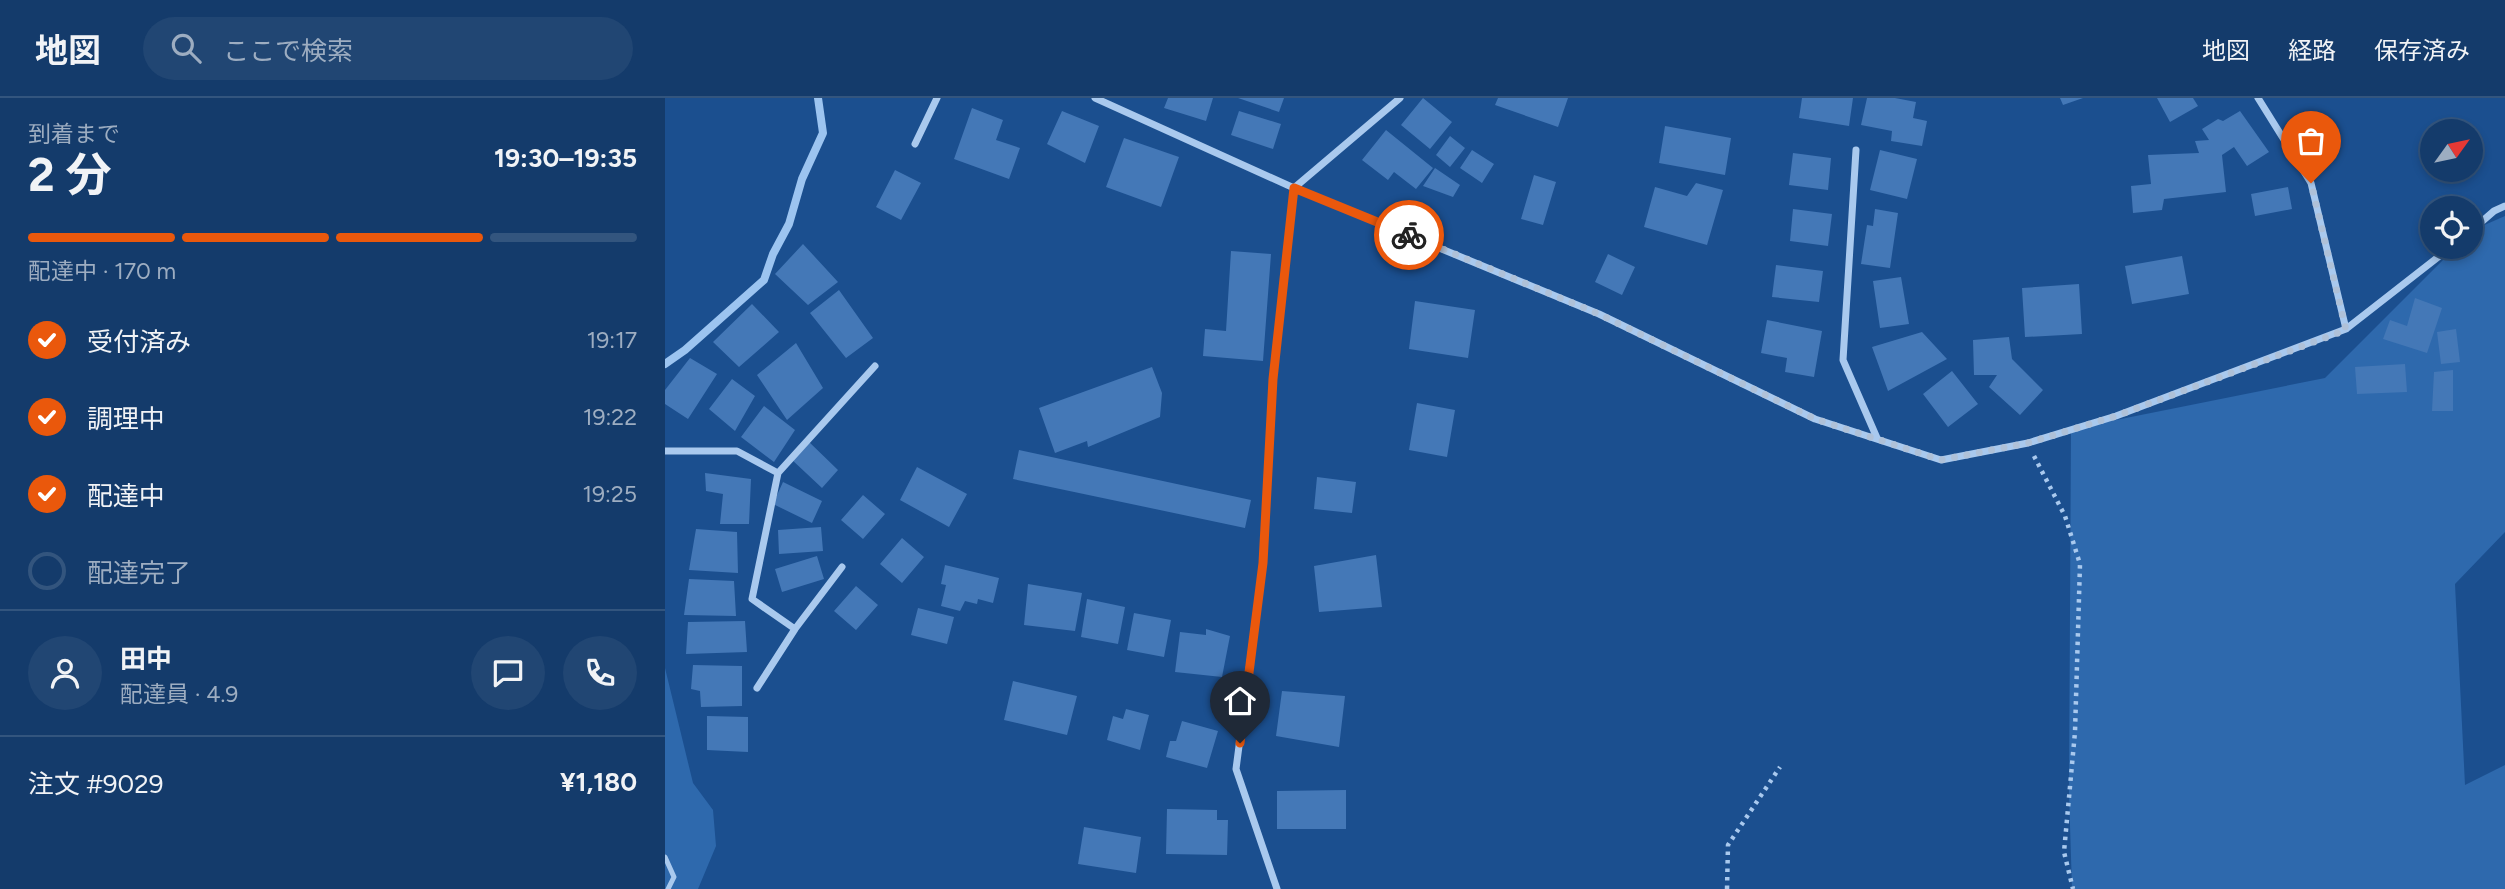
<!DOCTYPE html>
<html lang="ja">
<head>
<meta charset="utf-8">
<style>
	body { margin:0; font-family:Figtree,"Noto Sans JP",sans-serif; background:#214673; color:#f1f3f6; height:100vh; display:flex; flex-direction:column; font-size:26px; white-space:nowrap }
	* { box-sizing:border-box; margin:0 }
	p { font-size:23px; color:#9dadc1 }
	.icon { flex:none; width:38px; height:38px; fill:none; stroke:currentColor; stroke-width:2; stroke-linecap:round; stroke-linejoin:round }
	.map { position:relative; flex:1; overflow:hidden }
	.side { display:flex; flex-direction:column; background:#143b6b; width:665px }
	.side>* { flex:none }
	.needle { width:46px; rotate:57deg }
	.fabs { position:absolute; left:1755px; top:21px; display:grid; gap:14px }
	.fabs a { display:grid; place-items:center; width:63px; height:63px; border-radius:50%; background:#143b6b; box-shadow:0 4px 10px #0003,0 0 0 2px #33557e; font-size:35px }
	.pin { position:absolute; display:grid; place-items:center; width:60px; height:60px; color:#fff; margin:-72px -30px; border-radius:50% 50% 50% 0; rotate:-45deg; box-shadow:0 0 7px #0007 }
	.pin .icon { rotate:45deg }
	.courier { position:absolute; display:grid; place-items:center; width:70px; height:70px; margin:-35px; border:5px solid #ea580c; border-radius:50%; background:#fff; color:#222; box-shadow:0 2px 9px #0007 }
	.headline em { font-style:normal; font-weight:700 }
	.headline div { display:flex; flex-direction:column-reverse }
	.headline { display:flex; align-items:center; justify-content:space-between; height:119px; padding:0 28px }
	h1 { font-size:46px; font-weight:700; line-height:52px }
	.bar { display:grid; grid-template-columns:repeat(4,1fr); gap:10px 7px; align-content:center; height:84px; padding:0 28px }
	.bar i { height:9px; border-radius:5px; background:#33557e }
	.bar .on { background:#ea580c }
	.bar p { grid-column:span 4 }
	.line { display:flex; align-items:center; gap:18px; padding:0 28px; border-top:2px solid #33557e }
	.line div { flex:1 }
	.round { display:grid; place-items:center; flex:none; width:74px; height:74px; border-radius:37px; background:#214673 }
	ol { padding:0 28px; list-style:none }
	li { display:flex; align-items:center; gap:21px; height:77px }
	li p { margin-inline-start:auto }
	li .icon { padding:7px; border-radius:50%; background:#ea580c; color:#fff; stroke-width:4 }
	li:last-child { color:#9dadc1 }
	li i { width:38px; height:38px; border:4px solid #33557e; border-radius:50% }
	header { display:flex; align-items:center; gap:42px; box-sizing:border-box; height:98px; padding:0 35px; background:#143b6b; border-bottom:2px solid #33557e }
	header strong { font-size:33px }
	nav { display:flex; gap:38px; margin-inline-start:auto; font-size:24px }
	.search { width:490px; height:63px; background:#214673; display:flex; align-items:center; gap:18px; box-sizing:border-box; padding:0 24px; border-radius:38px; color:#9dadc1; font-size:26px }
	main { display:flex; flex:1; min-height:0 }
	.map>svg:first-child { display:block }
</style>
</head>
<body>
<header>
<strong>地図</strong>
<div class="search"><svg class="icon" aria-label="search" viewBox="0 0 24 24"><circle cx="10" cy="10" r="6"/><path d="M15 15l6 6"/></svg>ここで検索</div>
<nav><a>地図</a><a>経路</a><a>保存済み</a></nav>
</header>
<main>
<section class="side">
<div class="headline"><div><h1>2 分</h1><p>到着まで</p></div><em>19:30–19:35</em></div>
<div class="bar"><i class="on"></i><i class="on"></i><i class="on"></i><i></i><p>配達中 · 170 m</p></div>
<ol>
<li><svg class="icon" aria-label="check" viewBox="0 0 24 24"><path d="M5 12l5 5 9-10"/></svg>受付済み<p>19:17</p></li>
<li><svg class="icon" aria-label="check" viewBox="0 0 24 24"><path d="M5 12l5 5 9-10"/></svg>調理中<p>19:22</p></li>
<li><svg class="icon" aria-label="check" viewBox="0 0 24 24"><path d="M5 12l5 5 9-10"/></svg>配達中<p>19:25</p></li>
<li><i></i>配達完了</li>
</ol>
<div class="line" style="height:126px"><a class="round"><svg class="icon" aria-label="person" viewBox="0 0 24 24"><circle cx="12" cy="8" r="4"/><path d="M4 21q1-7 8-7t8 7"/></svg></a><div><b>田中</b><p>配達員 · 4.9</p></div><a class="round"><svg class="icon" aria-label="chat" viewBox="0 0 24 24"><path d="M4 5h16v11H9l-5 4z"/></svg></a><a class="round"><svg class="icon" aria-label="phone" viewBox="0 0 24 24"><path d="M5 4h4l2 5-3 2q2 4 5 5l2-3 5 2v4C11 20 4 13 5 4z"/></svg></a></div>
<div class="line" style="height:91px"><div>注文 #9029</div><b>¥1,180</b></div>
</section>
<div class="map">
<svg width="1840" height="791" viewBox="0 0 1840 791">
	<rect width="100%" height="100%" fill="#1b4f8f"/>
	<!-- green -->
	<path fill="#2e69ad" d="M1840,118v316l-50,52 10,201 40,-20v124h-433l-3,-96 2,-364 254,-51 131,-131h15l2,-17z
		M0,570l28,115 20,27 3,36 -18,43h-33z"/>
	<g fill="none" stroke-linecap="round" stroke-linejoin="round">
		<!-- stream -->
		<path stroke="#9cc4f0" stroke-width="8" d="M0,266l20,-14 79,-70 9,-26 16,-30 13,-45 21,-46 -5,-35"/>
	</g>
	<!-- building -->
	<path fill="#4478b7" d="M503,0h45l-7,23 -42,-13z
		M573,0h46l-5,14z
		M758,0l29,24 -22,27 -29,-24z
		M833,0h70l-10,29 -63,-22z
		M1137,0h51l-4,28 -50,-8z
		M1202,0h28l21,4 -3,16 14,3 -5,25 -31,-5 1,-10 -31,-6z
		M1395,0h23l-20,7z
		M1492,0h36l5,8 -28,16z
		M307,10l31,12 -7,20 24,8 -11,31 -55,-20z
		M397,13l37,15 -14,37 -38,-19z
		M574,13l42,13 -8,25 -42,-14z
		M1575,13l29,41 -22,14 -13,-19 -12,8 4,37 -62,7 -2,11 -29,3 -2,-27 20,-2 -3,-29 51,-2 -4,-12 14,-1 -7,-11 16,-10 5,2z
		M1000,28l66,12 -6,37 -66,-12z
		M721,32l47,38 -17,21 -22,-17 -6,8 -26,-20z
		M785,38l15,12 -15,19 -14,-12z
		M459,40l55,19 -18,50 -55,-20z
		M807,52l22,14 -12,19 -22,-15z
		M1215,52l37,9 -10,40 -37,-9z
		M1128,55l38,5 -3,32 -39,-5z
		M770,70l25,17 -7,12 -30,-11z
		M230,72l26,13 -20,37 -25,-13z
		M869,77l22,7 -13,43 -22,-6z
		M1031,85l27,7 -16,55 -63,-18 11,-40 32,9z
		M1623,89l4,22 -37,7 -4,-22z
		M1128,111l39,5 -4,32 -38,-5z
		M1210,111l23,4 -8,55 -29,-4 6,-39 6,1z
		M138,146l35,38 -30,23 -33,-31z
		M566,153l40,3 -8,107 -60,-5 2,-27 21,2z
		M943,156l27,13 -13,28 -27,-13z
		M1517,158l7,38 -57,10 -7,-38z
		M1111,167l47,6 -4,31 -47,-5z
		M1236,179l8,47 -29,4 -7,-47z
		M1414,186l3,50 -57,3 -3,-49z
		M174,192l34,48 -27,20 -36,-45z
		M1750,200l27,10 -15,45 -44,-14 7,-19 17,6z
		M750,203l60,9 -7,48 -59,-9z
		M87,206l27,28 -40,35 -26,-25z
		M1102,222l55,11 -8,46 -29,-5 2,-14 -26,-5z
		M1791,231l4,33 -19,2 -4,-32z
		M1257,234l25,27 -59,32 -16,-44z
		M1344,239l3,22 31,31 -23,25 -31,-28 8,-12h-23l-1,-35z
		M131,245l27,45 -36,32 -30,-45z
		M25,260l27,16 -29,45 -23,-15v-14z
		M1740,266l2,28 -50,2 -2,-27z
		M487,269l10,26 -2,24 -72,30 -1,-6 -32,12 -16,-45z
		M1788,272v41h-21l2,-39z
		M1287,273l26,33 -30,23 -25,-33z
		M67,281l23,17 -20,35 -26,-22z
		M752,305l38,7 -8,47 -38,-7z
		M99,308l31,24 -21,32 -33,-25z
		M142,342l31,30 -16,18 -32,-30z
		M354,352l232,50 -6,28 -232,-49z
		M252,369l50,27 -18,33 -49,-27z
		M40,375l46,6 -2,45h-29l3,-30 -17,-3z
		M652,379l39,5 -4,31 -38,-4z
		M118,384l39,19 -10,22 -39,-19z
		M198,397l22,19 -22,25 -22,-19z
		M156,429l2,24 -44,3 -1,-24z
		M31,431l41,3 1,41 -49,-3z
		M237,440l22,19 -22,26 -22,-19z
		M711,457l6,52 -63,5 -5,-46z
		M152,458l7,23 -42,13 -7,-23z
		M280,467l54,13 -6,25 -15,-4 -1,5 -12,-3 -5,10 -19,-5 5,-21 -5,-1z
		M24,481l45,2 2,35 -52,-1z
		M363,486l54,9 -7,38 -51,-6z
		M191,488l22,19 -22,25 -22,-19z
		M422,501l38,8 -7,37 -37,-7z
		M253,510l36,9 -7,27 -36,-9z
		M469,515l37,7 -7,37 -37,-7z
		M80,523l2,31 -61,2 2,-32z
		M541,531l24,7 -8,41 -47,-5 5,-40 26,3z
		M28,567l49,1v40l-41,1 -1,-16 -9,-2z
		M348,583l64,15 -10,39 -63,-15z
		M617,593l63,5 -6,51 -63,-11z
		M461,611l23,6 -9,35 -33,-10 6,-24 10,3z
		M42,618l41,1v35l-41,-2z
		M517,623l36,10 -11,37 -41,-11 4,-16h6z
		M681,692v39h-69v-38z
		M502,711l50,1v10h11l-1,35 -61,-1z
		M419,729l57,10 -5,36 -58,-9z"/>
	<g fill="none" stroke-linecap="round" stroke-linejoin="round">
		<!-- path -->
		<path stroke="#a9c9ee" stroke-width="4.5" stroke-dasharray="3.5 5" stroke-linecap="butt" d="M1369,358l31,60 15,48 -5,168 -11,120 9,37
			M1062,791l1,-44 52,-78"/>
		<!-- lane -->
		<path stroke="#a9c9ee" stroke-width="5" d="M0,759l9,20 -6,12"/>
		<!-- street -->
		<path stroke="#a9c9ee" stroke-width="7" d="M430,0l199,90 305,126 216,105 126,41 87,-17 88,-27 230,-87 105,-82
			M1593,0l53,85 35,146
			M250,46l22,-46
			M1191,52l-13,210 34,78
			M1806,133l23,-20 11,-5
			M0,353h72l41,22
			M130,531l-43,-30 26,-126 97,-107
			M92,590l38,-59 47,-62
			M612,791l-41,-120 27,-206 10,-184 21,-191 106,-90"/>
	</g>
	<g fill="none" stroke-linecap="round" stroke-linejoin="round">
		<!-- done -->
		<path stroke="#afc1d8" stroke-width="7" stroke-dasharray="0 12.6" d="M744,137l190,79 216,105 126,41 87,-17 88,-27 230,-86 -35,-147"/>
		<!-- route -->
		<path stroke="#ea580c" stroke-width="9" d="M575,645l23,-180 10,-184 21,-191 115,47"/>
	</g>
</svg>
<div class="fabs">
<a><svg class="needle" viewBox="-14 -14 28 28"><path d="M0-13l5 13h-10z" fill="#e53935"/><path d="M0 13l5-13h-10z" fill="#9dadc1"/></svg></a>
<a><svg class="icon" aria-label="locate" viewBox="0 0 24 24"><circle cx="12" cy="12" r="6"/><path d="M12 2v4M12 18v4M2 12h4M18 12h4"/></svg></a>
</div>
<div class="pin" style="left:1646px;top:85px;background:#ea580c"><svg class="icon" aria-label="bag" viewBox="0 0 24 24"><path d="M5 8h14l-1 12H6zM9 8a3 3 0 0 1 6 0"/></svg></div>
<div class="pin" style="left:575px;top:645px;background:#1f2937"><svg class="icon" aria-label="home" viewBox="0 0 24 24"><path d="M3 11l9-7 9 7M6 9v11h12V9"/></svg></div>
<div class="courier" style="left:744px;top:137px"><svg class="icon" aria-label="bike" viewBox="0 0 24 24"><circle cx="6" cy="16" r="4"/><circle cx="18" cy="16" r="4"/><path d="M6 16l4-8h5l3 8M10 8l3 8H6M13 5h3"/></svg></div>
</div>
</main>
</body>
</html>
